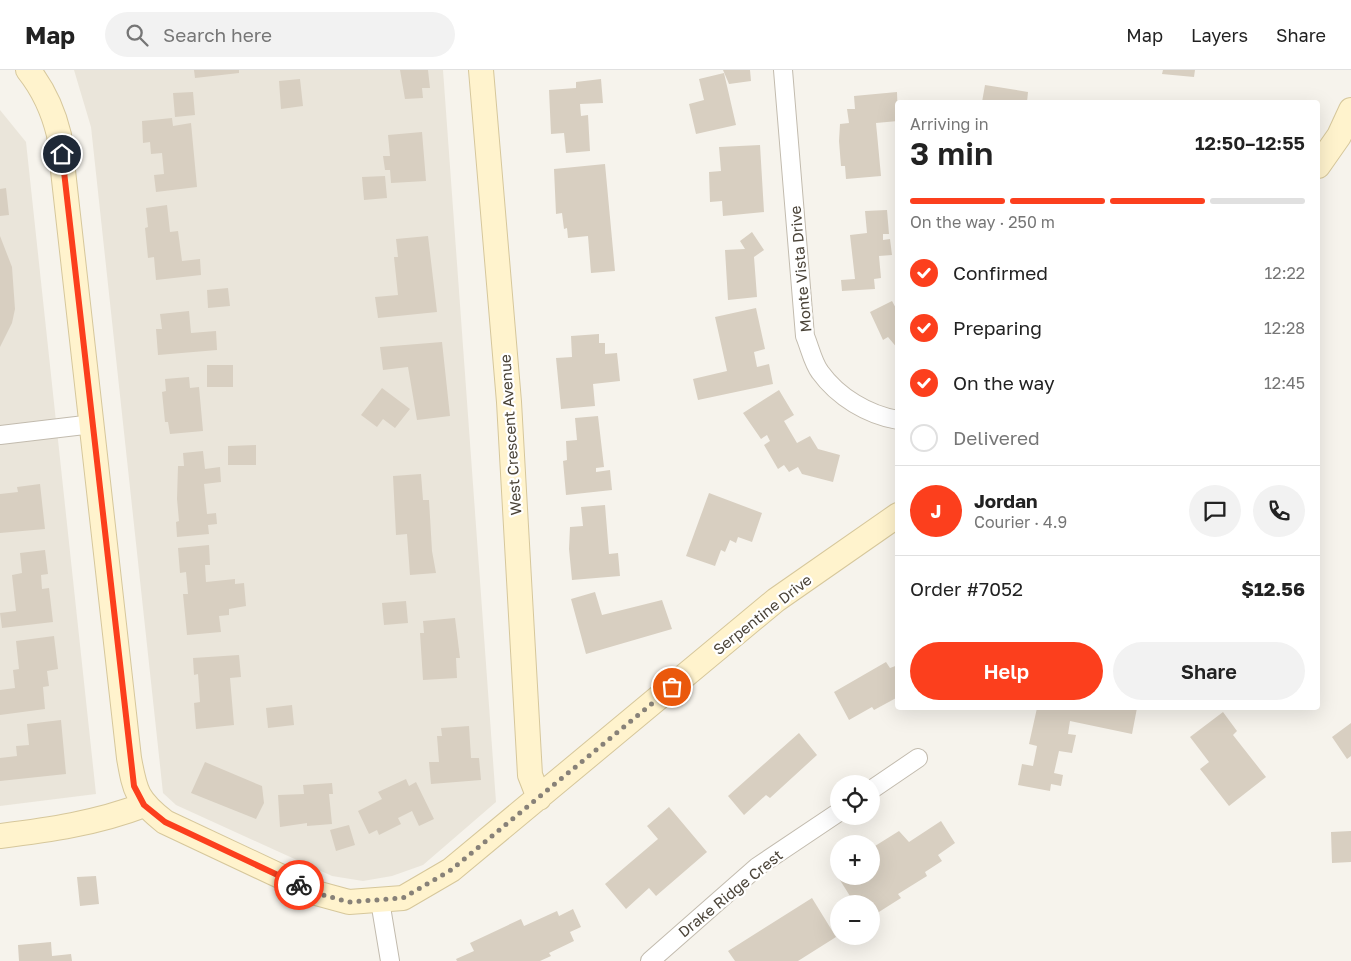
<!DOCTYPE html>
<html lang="en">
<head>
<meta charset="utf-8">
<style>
	body { margin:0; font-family:"Golos Text",sans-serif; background:#f2f2f2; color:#222; height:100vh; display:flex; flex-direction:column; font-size:19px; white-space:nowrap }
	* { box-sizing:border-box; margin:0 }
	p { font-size:16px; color:#767676 }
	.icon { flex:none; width:28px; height:28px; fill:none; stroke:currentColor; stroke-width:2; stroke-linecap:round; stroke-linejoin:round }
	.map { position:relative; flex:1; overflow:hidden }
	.drawer { position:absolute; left:895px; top:30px; width:425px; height:610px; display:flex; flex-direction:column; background:#fff; border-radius:5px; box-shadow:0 5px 20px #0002 }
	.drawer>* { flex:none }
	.tools { position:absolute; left:830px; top:705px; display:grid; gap:10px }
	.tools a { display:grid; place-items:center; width:50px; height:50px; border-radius:50%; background:#fff; box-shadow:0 5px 20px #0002; font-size:25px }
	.pin { position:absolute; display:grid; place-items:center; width:42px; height:42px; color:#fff; margin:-21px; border:2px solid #fff; border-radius:50%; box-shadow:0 1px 5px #0007 }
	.courier { position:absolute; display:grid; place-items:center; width:50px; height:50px; margin:-25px; border:4px solid #fc3f1d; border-radius:50%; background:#fff; color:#222; box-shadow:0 1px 6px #0007 }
	.summary em { font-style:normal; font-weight:600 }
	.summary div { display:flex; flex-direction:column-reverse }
	.summary { display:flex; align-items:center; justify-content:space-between; height:85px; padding:0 15px }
	h1 { font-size:32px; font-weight:600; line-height:38px }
	.bar { display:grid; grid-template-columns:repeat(4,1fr); gap:8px 5px; align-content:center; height:60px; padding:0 15px }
	.bar i { height:6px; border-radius:4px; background:#e0e0e0 }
	.bar .active { background:#fc3f1d }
	.bar p { grid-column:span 4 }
	.line { display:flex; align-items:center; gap:12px; padding:0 15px; border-top:1px solid #e0e0e0 }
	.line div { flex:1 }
	.round { display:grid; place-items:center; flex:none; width:52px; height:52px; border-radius:26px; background:#f2f2f2 }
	ol { padding:0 15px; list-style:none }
	li { display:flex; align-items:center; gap:15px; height:55px }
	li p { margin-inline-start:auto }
	li .icon { padding:5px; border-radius:50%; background:#fc3f1d; color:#fff; stroke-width:4 }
	li:last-child { color:#767676 }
	li i { width:28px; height:28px; border:2px solid #e0e0e0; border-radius:50% }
	.action { display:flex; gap:10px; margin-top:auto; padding:10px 15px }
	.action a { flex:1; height:58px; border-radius:30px; background:#fc3f1d; color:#fff; font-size:20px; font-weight:600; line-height:58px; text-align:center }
	.action a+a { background:#f2f2f2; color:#222 }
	header { display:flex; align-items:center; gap:30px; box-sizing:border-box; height:70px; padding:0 25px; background:#fff; border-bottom:1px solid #e0e0e0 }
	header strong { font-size:24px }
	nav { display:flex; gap:28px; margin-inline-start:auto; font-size:18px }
	.search { width:350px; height:45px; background:#f2f2f2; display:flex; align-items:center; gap:12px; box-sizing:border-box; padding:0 18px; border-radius:28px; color:#767676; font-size:19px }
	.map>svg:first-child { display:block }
</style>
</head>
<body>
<header>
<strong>Map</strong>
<div class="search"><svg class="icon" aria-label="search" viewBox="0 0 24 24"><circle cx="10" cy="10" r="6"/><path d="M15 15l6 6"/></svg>Search here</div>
<nav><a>Map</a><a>Layers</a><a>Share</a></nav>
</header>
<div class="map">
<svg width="1351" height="891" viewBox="0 0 1351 891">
	<rect width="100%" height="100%" fill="#f6f3ec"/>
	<!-- residential -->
	<path fill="#eae5da" d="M74,0h369l53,732 -73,63 -31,11 -29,5 -31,-5 -156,-71 -13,-12 -72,-666z
		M0,40l26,32 70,652 -96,12z"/>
	<!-- building -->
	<path fill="#d8cfc1" d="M194,0h45v3l-44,5z
		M400,0h28l2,18h-8l1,10 -18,1z
		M723,0h27l1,11 -22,3z
		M1163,0h32l-1,7 -32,-3z
		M724,3l12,52 -40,9 -7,-30 15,-4 -5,-21z
		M300,9l3,27 -22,3 -2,-28z
		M601,9l2,24 -23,1 1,12 7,-1 2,36 -24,2 -2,-20 -13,1 -2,-44 27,-2v-6z
		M985,15l43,7 -1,10h-45z
		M193,22l2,23 -20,2 -2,-24z
		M897,22l1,29 -22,2 5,53 -35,3 -1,-13h-4l-2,-25 1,-17 9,-1 -2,-14h8l-1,-13z
		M172,48l1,8 18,-3 6,64 -41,5 -2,-17 10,-1 -2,-21 -11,1 -1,-12 -7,1 -1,-22z
		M422,62l4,49 -35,2 -1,-13h-5l-2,-14h7l-2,-21z
		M760,75l4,67 -41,4 -1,-15 -12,1 -1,-30 12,-1 -2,-24z
		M605,94l10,107 -24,2 -3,-37 -20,2 -1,-10 -3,1 -2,-16 -6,1 -2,-45z
		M385,106l2,22 -23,2 -2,-23z
		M6,118l3,27 -9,1v-27z
		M167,135l3,27 8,-1 4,30 18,-2 1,16 -45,5 -2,-23 -6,1 -3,-30 3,-1 -2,-19z
		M887,140l2,24h-6v6l7,-1 2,16 -13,1 2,22 -7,1 1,10 -33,2 -1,-11 14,-1 -5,-44 17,-2 -2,-22z
		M752,162l12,18 -10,7 3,40 -29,3 -3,-50 20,-1 -5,-8z
		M0,166l12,31 3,42 -3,14 -12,24z
		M428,166l9,76 -59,6 -3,-21 23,-2 -4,-38h4l-2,-18z
		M228,218l2,18 -22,2 -1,-18z
		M892,231l6,11v37l-10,-12 -5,3 -13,-28z
		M756,238l9,41 -11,3 3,15 12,-3 4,20 -75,16 -5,-21 34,-8 -12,-54z
		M189,241l2,22 25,-2 1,19 -59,5 -2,-26h6l-2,-15z
		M599,264v9h6v11l12,-1 3,28 -27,3 2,22 -34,3 -5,-51 16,-1 -1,-21z
		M442,272l8,74 -33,4 -9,-53 -25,3 -3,-23z
		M207,295h26v22h-26z
		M189,307l1,11 9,-1 4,44 -33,3 -2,-12h-3l-3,-30 4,-1 -1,-12z
		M382,318l28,21 -15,19 -12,-9 -6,8 -16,-12z
		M779,320l15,25 -10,6 13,22 13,-7 8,13 22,6 -7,27 -31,-8 -4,-7 -9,5 -5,-7 -6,4 -14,-24 6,-4 -3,-6 -6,4 -18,-26z
		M598,346l6,51 -8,1v4l14,-2 2,20 -46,5 -3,-34 4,-1 -1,-19 11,-1 -2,-22z
		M256,375v20h-28v-19z
		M203,381l2,18 15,-2 1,15 -17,2 3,30 9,-1 1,11 -9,1 1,9 -32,3 -1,-15 3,-1 -2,-22 1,-33h6l-1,-13z
		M421,404l2,26h6l3,51 4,22 -26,2 -3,-41 -11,1 -3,-59z
		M40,414l5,45 -45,4v-39l18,-2 -1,-5z
		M709,423l53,20 -10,29 -14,-5 -2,6 -6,-3 -5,12 -4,-2 -6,16 -29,-10z
		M605,435l4,49 9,-1 2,23 -48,4 -3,-31 1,-22 13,-1 -2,-19z
		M209,475l1,20h-5l1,17 29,-3v5l9,-1 2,23 -17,3v6l-10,1 2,16 -34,3 -4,-41h5l-2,-22 -6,1 -2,-25z
		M45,480l3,24 -7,1 1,14 7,-1 4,34 -51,6 -2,-15 16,-2 -4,-36 10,-2 -2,-20z
		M595,522l7,23 60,-15 10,29 -86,25 -15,-55z
		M406,531l2,22 -24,2 -2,-22z
		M455,548l5,40h-4l1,20 -34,2 -3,-47h4l-1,-12z
		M54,566l4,33 -11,2 2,15 -6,1 2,22 -45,6v-25l15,-2 -2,-18 6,-1 -3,-28z
		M239,585l2,22 -11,1 4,47 -38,4 -2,-26 6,-1 -2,-28 -4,1 -1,-17z
		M886,592l4,6 8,-3v32l-24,13 -2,-3 -23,13 -15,-28z
		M292,635l2,20 -26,3 -2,-20z
		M1037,638h100l-5,26 -62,-13 -2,13 8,1 -4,18 -13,-2 -5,22 9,2 -2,11 -10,-2 -1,7 -32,-6 4,-21 11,2 4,-20 -8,-2z
		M1223,642l14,19 -4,4 33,42 -37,29 -29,-37 9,-7 -19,-25z
		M61,650l5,54 -66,7v-23l17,-2 -1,-10 13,-1 -2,-21z
		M1351,653v33l-4,3 -15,-22z
		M469,656l2,32h8l2,22 -50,4 -2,-22h10l-2,-26h5l-1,-8z
		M799,663l18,22 -47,43 -4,-3 -22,20 -16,-19z
		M205,692l57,24 2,17 -8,16 -65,-26z
		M406,709l3,7 7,-4 18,37 -15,7 -7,-15 -14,7 3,6 -22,11 -2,-5 -8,4 -11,-23 24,-12 -4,-7z
		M332,713l1,11h-4l3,30 -25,2v-3l-27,4 -2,-32 26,-1 -1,-9z
		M669,737l38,45 -51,44 -7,-8 -23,21 -21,-25 53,-45 -11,-13z
		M941,751l14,22 -17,12 4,6 -17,11 2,4 -29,18 3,4 -30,19v-13h-16l-22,-35 6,-4v11h32v-32l4,2 24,-15 10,11z
		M349,755l6,20 -19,6 -6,-21z
		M1351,761v31l-19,1 -1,-31z
		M96,806l3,28 -19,2 -3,-29z
		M812,828l24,39 -38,24h-63l-7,-10z
		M573,839l8,18 -11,5 4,9 -25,12 2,3 -11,5h-83l-1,-2 18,-8 -4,-8 51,-24 3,7 33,-15 2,5z
		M51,872l1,14 19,-2 1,7h-53l-1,-16z"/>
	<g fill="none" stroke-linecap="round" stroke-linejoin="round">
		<!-- street casing -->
		<g stroke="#c2bbae" stroke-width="20">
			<path id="street" d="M783,0l22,266c5,12 8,27 15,36 18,25 48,43 78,48
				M0,365l93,-11
				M871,720l47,-32
				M380,831l10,60
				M650,891l107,-94 82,-55"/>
		</g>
		<!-- secondary casing -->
		<g stroke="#d6c79b" stroke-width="26">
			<path id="secondary" d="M28,0c16,20 25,40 31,65l70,623c6,34 8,42 36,64l151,71 33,9 54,-4 48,-28 325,-270 122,-85
				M481,0l28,332 21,373 9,23
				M1318,96l21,-30 12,-26
				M0,766c49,-6 97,-13 144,-31"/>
		</g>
		<!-- street -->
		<use href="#street" stroke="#fff" stroke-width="18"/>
		<!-- secondary -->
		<use href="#secondary" stroke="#fff3cd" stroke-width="24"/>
	</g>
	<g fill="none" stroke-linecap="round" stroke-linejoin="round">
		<!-- done -->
		<path stroke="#878178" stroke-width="5" stroke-dasharray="0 9" d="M299,815l17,8 33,9 54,-4 48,-28 221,-183"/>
		<!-- route -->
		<path stroke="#fc3f1d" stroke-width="6" d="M62,84l72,632 10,19 21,17 134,63"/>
	</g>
	<g text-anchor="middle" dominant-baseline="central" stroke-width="4.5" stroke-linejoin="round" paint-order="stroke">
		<!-- street labels -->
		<g font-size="15" fill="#4b4439" stroke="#fff">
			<text transform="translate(800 199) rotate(-95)">Monte Vista Drive</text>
			<text transform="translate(510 365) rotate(-94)">West Crescent Avenue</text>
			<text transform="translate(762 544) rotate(-38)">Serpentine Drive</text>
			<text transform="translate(730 823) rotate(-39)">Drake Ridge Crest</text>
		</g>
	</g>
</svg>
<div class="tools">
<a><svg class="icon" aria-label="locate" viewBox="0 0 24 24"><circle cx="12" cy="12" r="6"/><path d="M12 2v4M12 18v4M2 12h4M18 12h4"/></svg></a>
<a>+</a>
<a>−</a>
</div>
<div class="pin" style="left:672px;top:617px;background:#ea580c"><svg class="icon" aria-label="bag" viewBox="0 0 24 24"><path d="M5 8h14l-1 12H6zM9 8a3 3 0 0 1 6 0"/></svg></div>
<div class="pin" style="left:62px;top:84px;background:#1f2937"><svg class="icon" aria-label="home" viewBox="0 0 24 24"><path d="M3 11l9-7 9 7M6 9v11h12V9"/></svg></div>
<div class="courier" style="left:299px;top:815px"><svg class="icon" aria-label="bike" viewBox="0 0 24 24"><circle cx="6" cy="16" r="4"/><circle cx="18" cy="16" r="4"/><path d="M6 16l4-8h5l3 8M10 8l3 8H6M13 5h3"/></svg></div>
<section class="drawer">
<div class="summary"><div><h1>3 min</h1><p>Arriving in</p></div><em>12:50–12:55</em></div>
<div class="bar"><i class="active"></i><i class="active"></i><i class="active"></i><i></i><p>On the way · 250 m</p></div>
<ol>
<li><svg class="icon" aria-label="check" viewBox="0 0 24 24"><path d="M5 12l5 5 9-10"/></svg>Confirmed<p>12:22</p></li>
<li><svg class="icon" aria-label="check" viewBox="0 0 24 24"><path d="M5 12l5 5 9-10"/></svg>Preparing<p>12:28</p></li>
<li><svg class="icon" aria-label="check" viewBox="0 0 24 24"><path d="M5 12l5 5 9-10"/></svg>On the way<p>12:45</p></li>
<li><i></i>Delivered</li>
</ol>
<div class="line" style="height:90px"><b class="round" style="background:#fc3f1d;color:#fff">J</b><div><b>Jordan</b><p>Courier · 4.9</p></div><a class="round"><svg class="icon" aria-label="chat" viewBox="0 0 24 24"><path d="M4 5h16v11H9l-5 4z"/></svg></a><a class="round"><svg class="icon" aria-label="phone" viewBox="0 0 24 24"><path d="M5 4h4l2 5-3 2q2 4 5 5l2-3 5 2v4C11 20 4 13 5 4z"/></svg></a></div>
<div class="line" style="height:65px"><div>Order #7052</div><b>$12.56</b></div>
<div class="action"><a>Help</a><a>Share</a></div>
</section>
</div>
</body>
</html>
